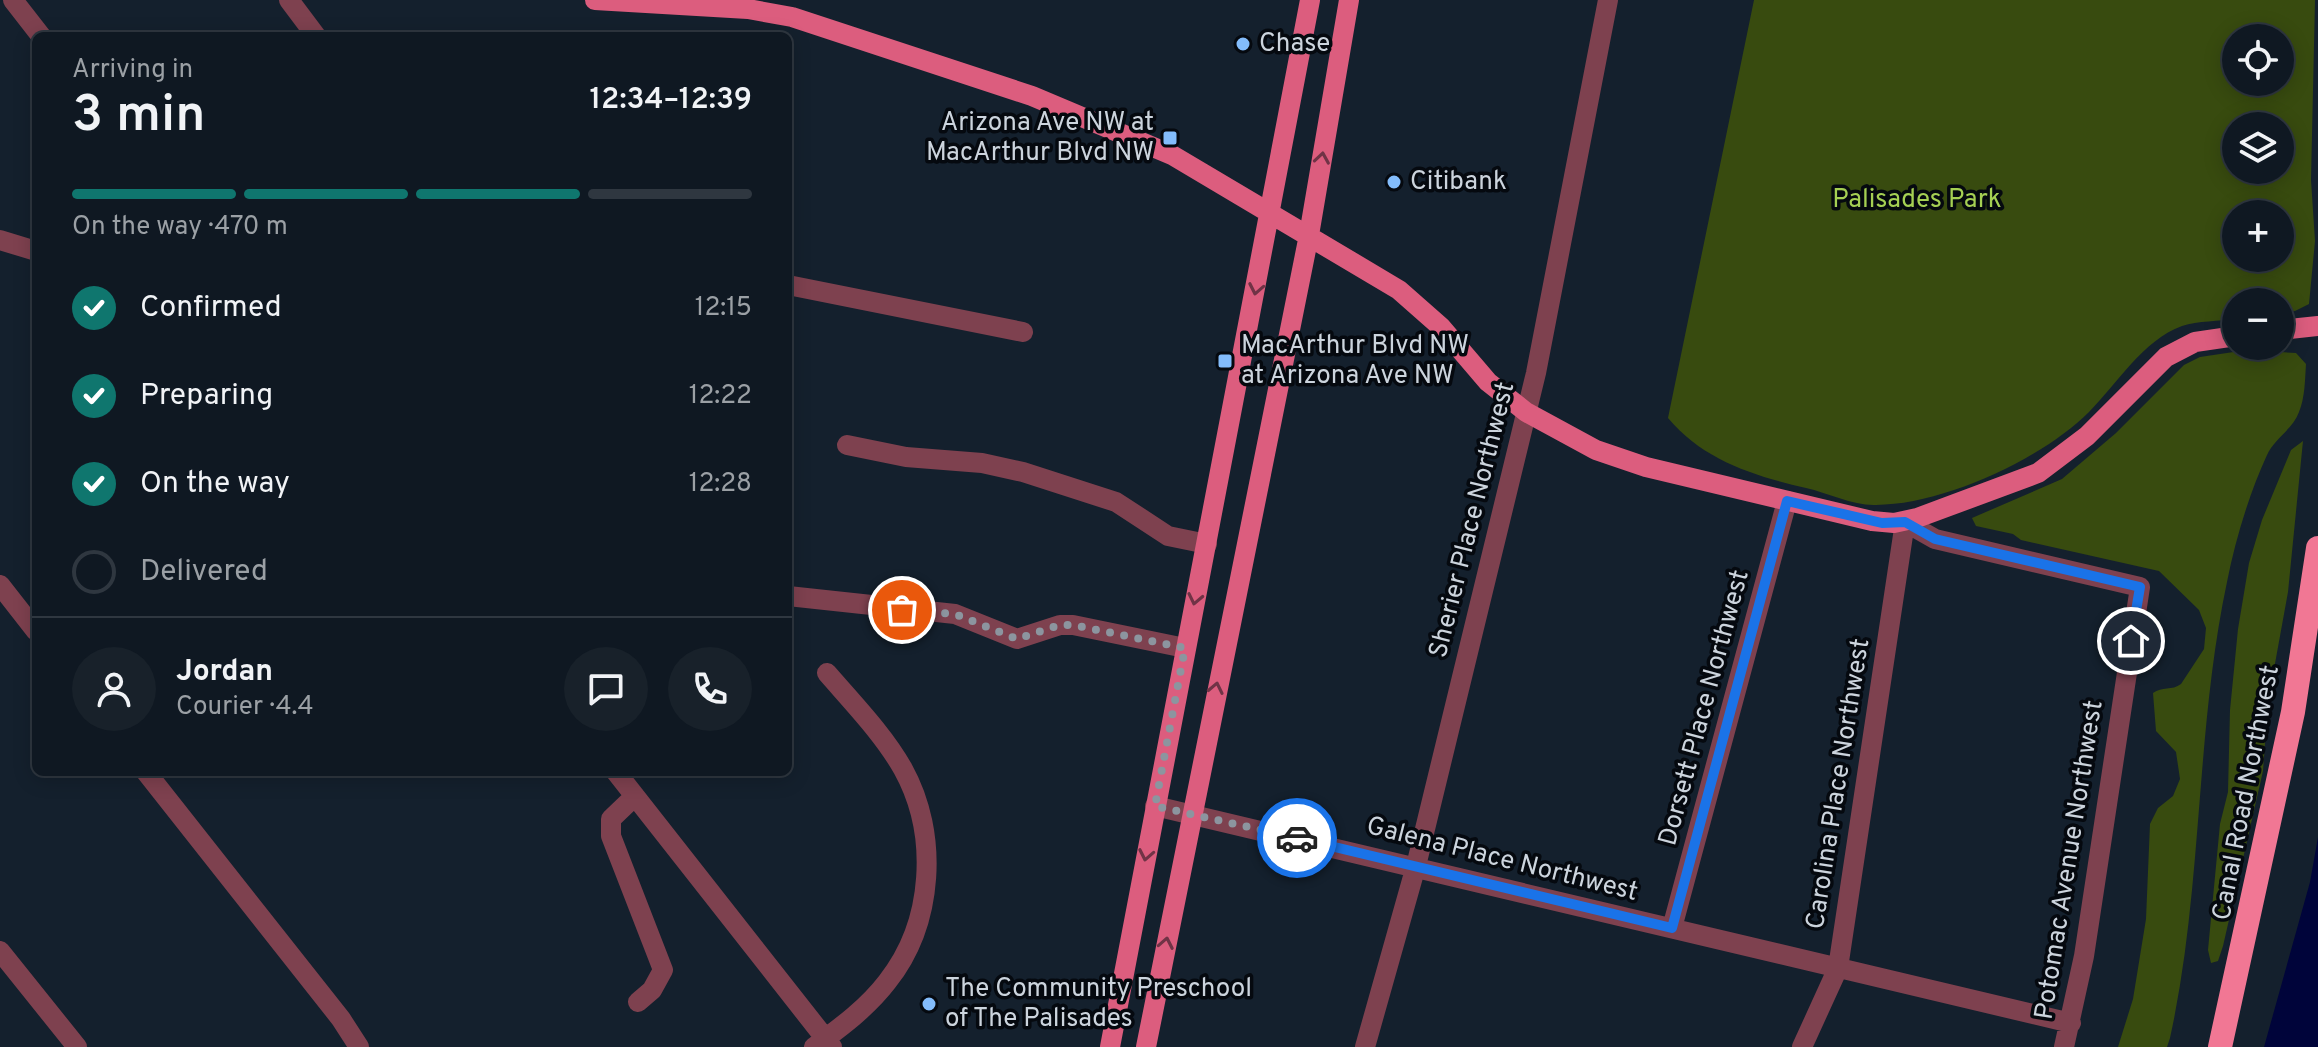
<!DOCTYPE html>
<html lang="en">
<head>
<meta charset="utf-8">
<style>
	body { margin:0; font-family:Overpass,sans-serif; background:#18212a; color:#f1f3f6; height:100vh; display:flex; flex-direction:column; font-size:30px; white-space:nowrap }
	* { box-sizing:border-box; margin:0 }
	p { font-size:26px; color:#9ba0a5 }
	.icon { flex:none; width:44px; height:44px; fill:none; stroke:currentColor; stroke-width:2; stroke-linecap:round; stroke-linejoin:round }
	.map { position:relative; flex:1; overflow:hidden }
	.panel { position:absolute; left:32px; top:32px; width:760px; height:744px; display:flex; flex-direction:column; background:#0f1822; border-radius:12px; box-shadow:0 4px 20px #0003,0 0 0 2px #2f3740 }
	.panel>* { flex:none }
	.tools { position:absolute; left:2222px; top:24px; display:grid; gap:16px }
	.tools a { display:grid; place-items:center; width:72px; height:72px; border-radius:50%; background:#0f1822; box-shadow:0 4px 20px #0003,0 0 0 2px #2f3740; font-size:40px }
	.pin { position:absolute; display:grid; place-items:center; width:68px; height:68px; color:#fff; margin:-34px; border:4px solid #fff; border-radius:50%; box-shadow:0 2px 8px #0007 }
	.courier { position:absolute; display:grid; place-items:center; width:80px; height:80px; margin:-40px; border:6px solid #1a73e8; border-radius:50%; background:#fff; color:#222; box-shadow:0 2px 10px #0007 }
	.summary em { font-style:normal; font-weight:600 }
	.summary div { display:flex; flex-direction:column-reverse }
	.summary { display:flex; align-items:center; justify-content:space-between; height:136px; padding:0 40px }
	h1 { font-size:52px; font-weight:600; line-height:60px }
	.bar { display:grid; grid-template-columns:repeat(4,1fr); gap:12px 8px; align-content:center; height:96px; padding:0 40px }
	.bar i { height:10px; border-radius:6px; background:#2f3740 }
	.bar .active { background:#0f766e }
	.bar p { grid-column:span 4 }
	.line { display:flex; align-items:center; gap:20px; padding:0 40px; border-top:2px solid #2f3740 }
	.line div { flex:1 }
	.round { display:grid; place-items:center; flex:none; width:84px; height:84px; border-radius:42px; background:#18212a }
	ol { padding:0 40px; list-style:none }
	li { display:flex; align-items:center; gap:24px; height:88px }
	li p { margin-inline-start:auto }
	li .icon { padding:8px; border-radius:50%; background:#0f766e; color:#fff; stroke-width:4 }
	li:last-child { color:#9ba0a5 }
	li i { width:44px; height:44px; border:4px solid #2f3740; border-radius:50% }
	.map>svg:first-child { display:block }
</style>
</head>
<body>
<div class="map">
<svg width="2318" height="1047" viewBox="0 0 2318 1047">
	<rect width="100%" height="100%" fill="#14202d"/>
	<!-- green -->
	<path fill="#384b0f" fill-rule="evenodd" d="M1754,0h561l-4,180 4,61 -6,63 -14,7 -15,2v-11h-44v17c-17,2 -38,2 -54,7 -39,14 -65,58 -93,86 -47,47 -146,93 -213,93 -22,1 -48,-12 -70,-17 -52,-12 -103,-28 -138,-70zM2236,38h44v44h-44zM2236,126h44v44h-44zM2236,214h44v44h-44z
		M2247,350l49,3 10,11c-1,15 -1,34 -7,48 -6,17 -25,27 -32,43 -18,39 -32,86 -40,127 -32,151 -24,306 -57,456l-3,9h-49l15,-48 13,-80 4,-95 8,-16 15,-12 7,-17 -4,-27 -20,-21 -3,-38c9,-7 19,-2 28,-9l23,-35 2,-21 -7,-18 -40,-39 -138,-31 -8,-6 -37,-8 -4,-8 90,-39 54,-46 68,-68 16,-8z
		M2303,441l-15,151 -20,110 -5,69 -40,175 -5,15 -7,2 -3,-13 12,-126 8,-32 2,-82 8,-81 11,-66 13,-43 29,-70z"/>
	<!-- water -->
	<path fill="#00043a" d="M2318,837v210h-54l46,-165z"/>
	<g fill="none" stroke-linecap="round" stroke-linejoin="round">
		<!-- minor -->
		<path stroke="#7e414f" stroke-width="20" d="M13,0l28,36
			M289,0l27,36
			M0,240l36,11
			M788,285l235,47
			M847,445l59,12 76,6 41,9 93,30 52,34 39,8
			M0,585l36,46
			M788,596l167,18 62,25 43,-14h13l112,23
			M146,772l195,247 18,28
			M616,772l216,275
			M635,796l-24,23v17l52,134 -11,20 -14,12
			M1155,806l916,217
			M1672,928l115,-427
			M0,951l77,96
			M814,1047c27,-20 53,-39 73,-65 47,-59 52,-148 16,-213 -19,-34 -50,-66 -76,-96
			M1365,1047l51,-181 120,-493 72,-373
			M1802,1047l36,-79 67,-446 30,17 205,48 -56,369 -20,91"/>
		<!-- major -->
		<path stroke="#dc5d7e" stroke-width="20" d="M595,0l153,9 44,8 240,79 140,59 227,135 42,37 47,55 38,30 70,38 50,17 226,54 22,2 23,-5 121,-45 49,-37 79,-79 29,-15 41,-6
			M2280,330l38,-4
			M1110,1047l200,-1047
			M1146,1047l163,-812 40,-235"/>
		<!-- highway -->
		<path stroke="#f17794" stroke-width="24" d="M2220,1047l73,-335 25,-164"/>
	</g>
	<!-- one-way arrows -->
	<defs><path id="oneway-chevron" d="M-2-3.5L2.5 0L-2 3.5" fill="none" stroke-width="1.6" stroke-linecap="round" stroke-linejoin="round" transform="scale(2)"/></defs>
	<g stroke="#703346">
		<use href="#oneway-chevron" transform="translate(1322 158) rotate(-81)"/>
		<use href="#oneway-chevron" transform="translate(1256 289) rotate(101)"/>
		<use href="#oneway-chevron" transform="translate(1195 599) rotate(102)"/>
		<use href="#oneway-chevron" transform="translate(1216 688) rotate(-78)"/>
		<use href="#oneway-chevron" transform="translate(1146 855) rotate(101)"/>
		<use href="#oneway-chevron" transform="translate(1166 943) rotate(-79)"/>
	</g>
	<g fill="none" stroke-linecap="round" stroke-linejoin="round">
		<!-- done -->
		<path stroke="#8c959f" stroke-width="8" stroke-dasharray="0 14.4" d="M902,610l53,4 62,25 43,-14h13l112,23 -30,158 142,32"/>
		<!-- route -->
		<path stroke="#1a73e8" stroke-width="10" d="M1297,838l375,90 115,-427 95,22 23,-1 30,17 205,48 -9,54"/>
	</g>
	<!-- markers -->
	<g fill="#83bcfb" stroke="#05090f" stroke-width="3">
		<circle cx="1243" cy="44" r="8"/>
		<rect x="1162" y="130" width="16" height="16" rx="4"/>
		<circle cx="1394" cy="182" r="8"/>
		<rect x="1217" y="353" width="16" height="16" rx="4"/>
		<circle cx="929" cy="1004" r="8"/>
	</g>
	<g text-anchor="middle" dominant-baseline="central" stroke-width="7" stroke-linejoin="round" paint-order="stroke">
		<!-- poi labels -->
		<g font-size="26" fill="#ccd4dd" stroke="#05090f" text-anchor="start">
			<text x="1259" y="44">Chase</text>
			<text x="1154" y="123" text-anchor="end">Arizona Ave NW at<tspan x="1154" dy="30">MacArthur Blvd NW</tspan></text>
			<text x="1410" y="182">Citibank</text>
			<text x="1241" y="346">MacArthur Blvd NW<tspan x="1241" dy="30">at Arizona Ave NW</tspan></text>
			<text x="945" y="989">The Community Preschool<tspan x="945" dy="30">of The Palisades</tspan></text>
		</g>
		<!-- park labels -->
		<g font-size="26" fill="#a5d053" stroke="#05090f">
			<text x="1917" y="200">Palisades Park</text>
		</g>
		<!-- street labels -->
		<g font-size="26" fill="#ccd4dd" stroke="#05090f">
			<text transform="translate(1473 520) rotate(-76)">Sherier Place Northwest</text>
			<text transform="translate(1705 708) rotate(-75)">Dorsett Place Northwest</text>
			<text transform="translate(1839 784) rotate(-81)">Carolina Place Northwest</text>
			<text transform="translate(2247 793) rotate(-79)">Canal Road Northwest</text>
			<text transform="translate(1502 860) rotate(14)">Galena Place Northwest</text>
			<text transform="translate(2070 860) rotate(-81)">Potomac Avenue Northwest</text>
		</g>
	</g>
</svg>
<div class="tools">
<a><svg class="icon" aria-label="locate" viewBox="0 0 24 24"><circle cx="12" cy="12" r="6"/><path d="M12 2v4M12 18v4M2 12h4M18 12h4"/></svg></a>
<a><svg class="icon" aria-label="layers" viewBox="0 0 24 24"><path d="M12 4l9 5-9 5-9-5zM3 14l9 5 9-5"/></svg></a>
<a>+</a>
<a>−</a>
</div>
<div class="pin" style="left:902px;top:610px;background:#ea580c"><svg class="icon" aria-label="bag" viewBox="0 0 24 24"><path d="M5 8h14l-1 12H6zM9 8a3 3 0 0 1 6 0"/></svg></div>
<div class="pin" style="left:2131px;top:641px;background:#1f2937"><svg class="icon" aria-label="home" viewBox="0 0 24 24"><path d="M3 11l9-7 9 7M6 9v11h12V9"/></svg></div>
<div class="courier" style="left:1297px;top:838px"><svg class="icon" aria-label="car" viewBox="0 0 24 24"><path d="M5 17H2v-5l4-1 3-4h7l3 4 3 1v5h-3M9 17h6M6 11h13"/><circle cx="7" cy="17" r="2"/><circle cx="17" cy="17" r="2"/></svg></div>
<section class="panel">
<div class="summary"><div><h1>3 min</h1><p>Arriving in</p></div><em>12:34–12:39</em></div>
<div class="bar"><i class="active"></i><i class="active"></i><i class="active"></i><i></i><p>On the way · 470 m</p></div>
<ol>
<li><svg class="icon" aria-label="check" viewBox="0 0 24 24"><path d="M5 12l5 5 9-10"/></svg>Confirmed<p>12:15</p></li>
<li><svg class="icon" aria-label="check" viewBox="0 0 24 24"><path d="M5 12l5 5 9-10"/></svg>Preparing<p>12:22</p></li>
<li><svg class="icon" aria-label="check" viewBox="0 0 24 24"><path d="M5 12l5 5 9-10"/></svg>On the way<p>12:28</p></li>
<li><i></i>Delivered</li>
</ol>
<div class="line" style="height:144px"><a class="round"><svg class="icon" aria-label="person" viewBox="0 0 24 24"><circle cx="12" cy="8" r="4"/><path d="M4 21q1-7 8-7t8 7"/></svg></a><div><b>Jordan</b><p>Courier · 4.4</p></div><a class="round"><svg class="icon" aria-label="chat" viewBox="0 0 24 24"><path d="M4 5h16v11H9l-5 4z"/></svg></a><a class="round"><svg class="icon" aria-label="phone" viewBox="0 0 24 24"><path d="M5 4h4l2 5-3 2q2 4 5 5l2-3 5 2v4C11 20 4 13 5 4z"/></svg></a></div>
</section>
</div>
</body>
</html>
